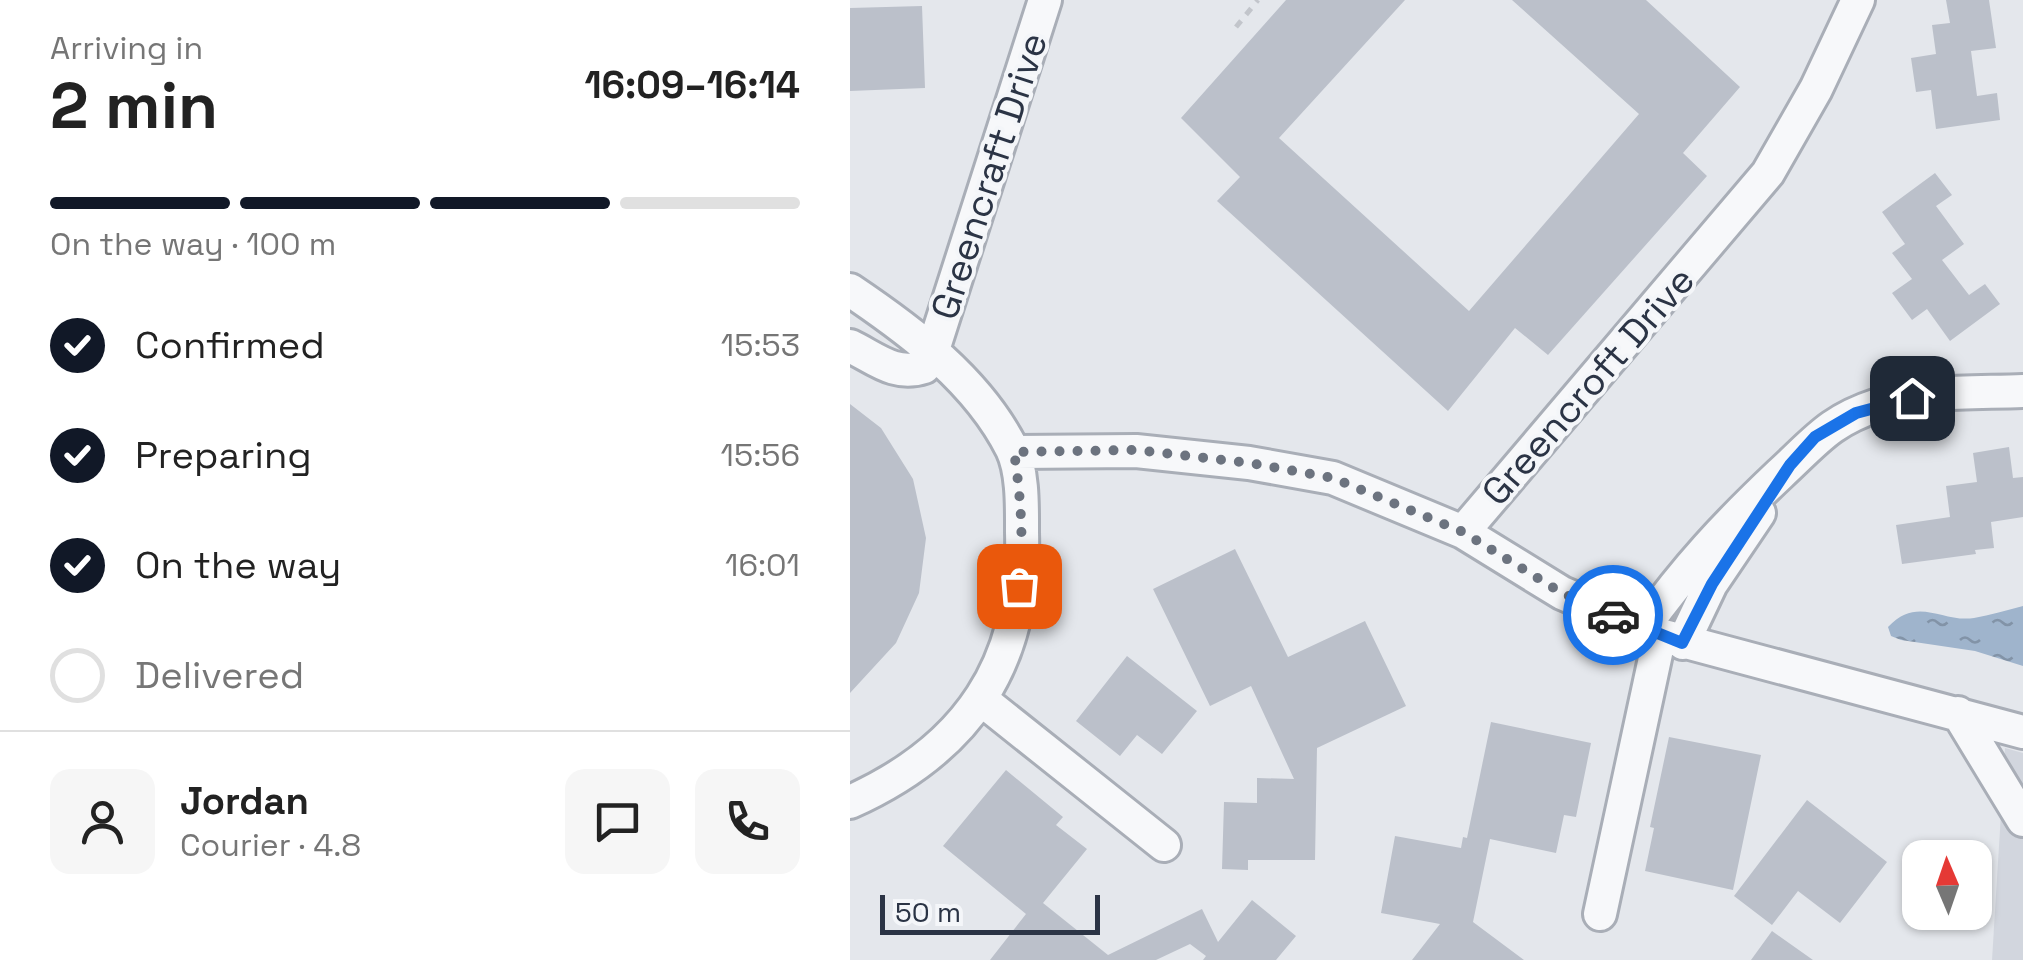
<!DOCTYPE html>
<html lang="en">
<head>
<meta charset="utf-8">
<style>
	body { margin:0; font-family:"Space Grotesk",sans-serif; background:#f6f6f6; color:#222; height:100vh; display:flex; flex-direction:column; font-size:38px; white-space:nowrap }
	* { box-sizing:border-box; margin:0 }
	p { font-size:32px; color:#767676 }
	.icon { flex:none; width:55px; height:55px; fill:none; stroke:currentColor; stroke-width:2; stroke-linecap:round; stroke-linejoin:round }
	.map { position:relative; flex:1; overflow:hidden }
	.drawer { display:flex; flex-direction:column; background:#fff; width:850px }
	.drawer>* { flex:none }
	.needle { width:65px; rotate:358deg }
	.buttons { position:absolute; left:1052px; top:840px; display:grid; gap:20px }
	.buttons a { display:grid; place-items:center; width:90px; height:90px; border-radius:20px; background:#fff; box-shadow:0 2px 8px #0004; font-size:50px }
	.scale { position:absolute; left:30px; bottom:25px; width:220px; box-sizing:border-box; padding-left:10px; border:5px solid #2b3445; border-top:0; font-size:28px; line-height:35px; white-space:nowrap; color:#2b3445; -webkit-text-stroke:8px #f4f6f9; paint-order:stroke }
	.pin { position:absolute; display:grid; place-items:center; width:85px; height:85px; color:#fff; margin:-42px; border-radius:20px; box-shadow:0 5px 15px #0006 }
	.courier { position:absolute; display:grid; place-items:center; width:100px; height:100px; margin:-50px; border:8px solid #1a73e8; border-radius:50%; background:#fff; color:#222; box-shadow:0 2px 12px #0007 }
	.headline em { font-style:normal; font-weight:700 }
	.headline div { display:flex; flex-direction:column-reverse }
	.headline { display:flex; align-items:center; justify-content:space-between; height:170px; padding:0 50px }
	h1 { font-size:65px; font-weight:700; line-height:75px }
	.bar { display:grid; grid-template-columns:repeat(4,1fr); gap:15px 10px; align-content:center; height:120px; padding:0 50px }
	.bar i { height:12px; border-radius:8px; background:#e0e0e0 }
	.bar .active { background:#111827 }
	.bar p { grid-column:span 4 }
	.line { display:flex; align-items:center; gap:25px; padding:0 50px; border-top:2px solid #e0e0e0 }
	.line div { flex:1 }
	.round { display:grid; place-items:center; flex:none; width:105px; height:105px; border-radius:20px; background:#f6f6f6 }
	ol { padding:0 50px; list-style:none }
	li { display:flex; align-items:center; gap:30px; height:110px }
	li p { margin-inline-start:auto }
	li .icon { padding:10px; border-radius:50%; background:#111827; color:#fff; stroke-width:4 }
	li:last-child { color:#767676 }
	li i { width:55px; height:55px; border:5px solid #e0e0e0; border-radius:50% }
	main { display:flex; flex:1; min-height:0 }
	.map>svg:first-child { display:block }
</style>
</head>
<body>
<main>
<section class="drawer">
<div class="headline"><div><h1>2 min</h1><p>Arriving in</p></div><em>16:09–16:14</em></div>
<div class="bar"><i class="active"></i><i class="active"></i><i class="active"></i><i></i><p>On the way · 100 m</p></div>
<ol>
<li><svg class="icon" aria-label="check" viewBox="0 0 24 24"><path d="M5 12l5 5 9-10"/></svg>Confirmed<p>15:53</p></li>
<li><svg class="icon" aria-label="check" viewBox="0 0 24 24"><path d="M5 12l5 5 9-10"/></svg>Preparing<p>15:56</p></li>
<li><svg class="icon" aria-label="check" viewBox="0 0 24 24"><path d="M5 12l5 5 9-10"/></svg>On the way<p>16:01</p></li>
<li><i></i>Delivered</li>
</ol>
<div class="line" style="height:180px"><a class="round"><svg class="icon" aria-label="person" viewBox="0 0 24 24"><circle cx="12" cy="8" r="4"/><path d="M4 21q1-7 8-7t8 7"/></svg></a><div><b>Jordan</b><p>Courier · 4.8</p></div><a class="round"><svg class="icon" aria-label="chat" viewBox="0 0 24 24"><path d="M4 5h16v11H9l-5 4z"/></svg></a><a class="round"><svg class="icon" aria-label="phone" viewBox="0 0 24 24"><path d="M5 4h4l2 5-3 2q2 4 5 5l2-3 5 2v4C11 20 4 13 5 4z"/></svg></a></div>
</section>
<div class="map">
<svg width="1173" height="960" viewBox="0 0 1173 960">
	<defs>
		<pattern id="water-ripples" width="26" height="14" patternUnits="userSpaceOnUse" patternTransform="scale(2.5)"><rect width="26" height="14" fill="#9fb4cc"/><path d="M2 4q2-2 4 0t4 0M15 11q2-2 4 0t4 0" fill="none" stroke="#8293a7"/></pattern>
	</defs>
	<rect width="100%" height="100%" fill="#e4e7ec"/>
	<!-- built -->
	<path fill="#d2d6de" d="M1155,748l18,5v207h-31z"/>
	<!-- water -->
	<path fill="url(#water-ripples)" d="M1173,606v60l-48,-15 -74,-11 -10,-4 -3,-9c30,-32 54,-4 86,-9 16,-3 33,-8 49,-12z"/>
	<!-- building -->
	<path fill="#bbc0ca" d="M436,0h119l-126,138 190,173 170,-197 -127,-114h134l94,87 -57,66 24,23 -151,170 -8,9 -33,-27 -67,83 -231,-210 23,-24 -59,-59z
		M1096,0h43l7,48 -25,3 6,45 20,-3 3,27 -64,9 -5,-39 -15,2 -5,-34 25,-4 -4,-29 18,-2z
		M72,6l3,82 -75,3v-83z
		M1085,173l17,22 -16,11 28,38 -22,16 27,35 16,-11 15,20 -50,37 -23,-32 -15,11 -20,-27 20,-14 -20,-26 13,-9 -23,-32z
		M0,404l31,24 32,51 13,59 -7,55 -23,50 -46,50z
		M1159,447l4,31 10,-1v40l-32,5 3,26 -19,2 1,4 -74,10 -6,-39 54,-8 -4,-31 31,-4 -4,-29z
		M385,549l53,108 77,-36 41,85 -89,42 -2,112h-67v10l-26,-1 2,-67 33,1v-25l37,1 -43,-93 -41,20 -57,-117z
		M277,656l70,55 -35,43 -25,-19 -17,21 -44,-35z
		M641,722l100,21 -15,74 -12,-2 -8,38 -66,-14 -17,83 51,38h-112l28,-36 -59,-11 14,-77 66,12 2,-11 4,1z
		M819,737l92,18 -28,135 -88,-19 9,-43 -4,-1z
		M156,770l57,47 -7,8 31,24 -44,54 65,52 94,-46 16,33 34,-42 44,36 -20,24h-73l3,-4 -16,-12 -34,16h-166l36,-46 -83,-68z
		M957,800l80,62 -47,61 -42,-32 -26,34 -38,-29z
		M922,931l41,29h-62z"/>
	<g fill="none" stroke-linecap="round" stroke-linejoin="round">
		<!-- minor casing -->
		<g stroke="#a9aeb7" stroke-width="38">
			<path id="minor" d="M0,290c61,41 128,91 162,159 11,23 10,58 10,83 4,131 -54,217 -172,270
				M0,346c25,12 45,31 74,21l8,-14 113,-353
				M164,452l122,-1 113,12 84,15 130,54 99,61 98,42 363,97
				M613,532l305,-359 48,-84 42,-89
				M793,628c44,-61 82,-102 137,-154 36,-33 49,-53 98,-69 45,-15 98,-12 145,-14
				M833,643l28,-59 48,-71
				M132,700l182,145
				M1108,713l65,107
				M750,914l60,-279"/>
		</g>
		<!-- path -->
		<path stroke="#c2c5cb" stroke-width="5" stroke-dasharray="8 8" stroke-linecap="butt" d="M386,27l22,-27"/>
		<!-- minor -->
		<use href="#minor" stroke="#f7f8fa" stroke-width="32"/>
	</g>
	<g fill="none" stroke-linecap="round" stroke-linejoin="round">
		<!-- done -->
		<path stroke="#6c737f" stroke-width="10" stroke-dasharray="0 18" d="M169,586c5,-46 2,-88 -5,-134l122,-2 114,13 83,15 130,54 99,61 51,22"/>
		<!-- route -->
		<path stroke="#1a73e8" stroke-width="12" d="M763,615l69,28 30,-59 78,-119 25,-28 41,-24 56,-15"/>
	</g>
	<g text-anchor="middle" dominant-baseline="central" stroke-width="8" stroke-linejoin="round" paint-order="stroke">
		<!-- street labels -->
		<g font-size="38" fill="#2b3445" stroke="#f4f6f9">
			<text transform="translate(139 176) rotate(-72)">Greencraft Drive</text>
			<text transform="translate(738 386) rotate(-49)">Greencroft Drive</text>
		</g>
	</g>
</svg>
<div class="buttons">
<a><svg class="needle" viewBox="-14 -14 28 28"><path d="M0-13l5 13h-10z" fill="#e53935"/><path d="M0 13l5-13h-10z" fill="#767676"/></svg></a>
</div>
<div class="scale">50 m</div>
<div class="pin" style="left:169px;top:586px;background:#ea580c"><svg class="icon" aria-label="bag" viewBox="0 0 24 24"><path d="M5 8h14l-1 12H6zM9 8a3 3 0 0 1 6 0"/></svg></div>
<div class="pin" style="left:1062px;top:398px;background:#1f2937"><svg class="icon" aria-label="home" viewBox="0 0 24 24"><path d="M3 11l9-7 9 7M6 9v11h12V9"/></svg></div>
<div class="courier" style="left:763px;top:615px"><svg class="icon" aria-label="car" viewBox="0 0 24 24"><path d="M5 17H2v-5l4-1 3-4h7l3 4 3 1v5h-3M9 17h6M6 11h13"/><circle cx="7" cy="17" r="2"/><circle cx="17" cy="17" r="2"/></svg></div>
</div>
</main>
</body>
</html>
